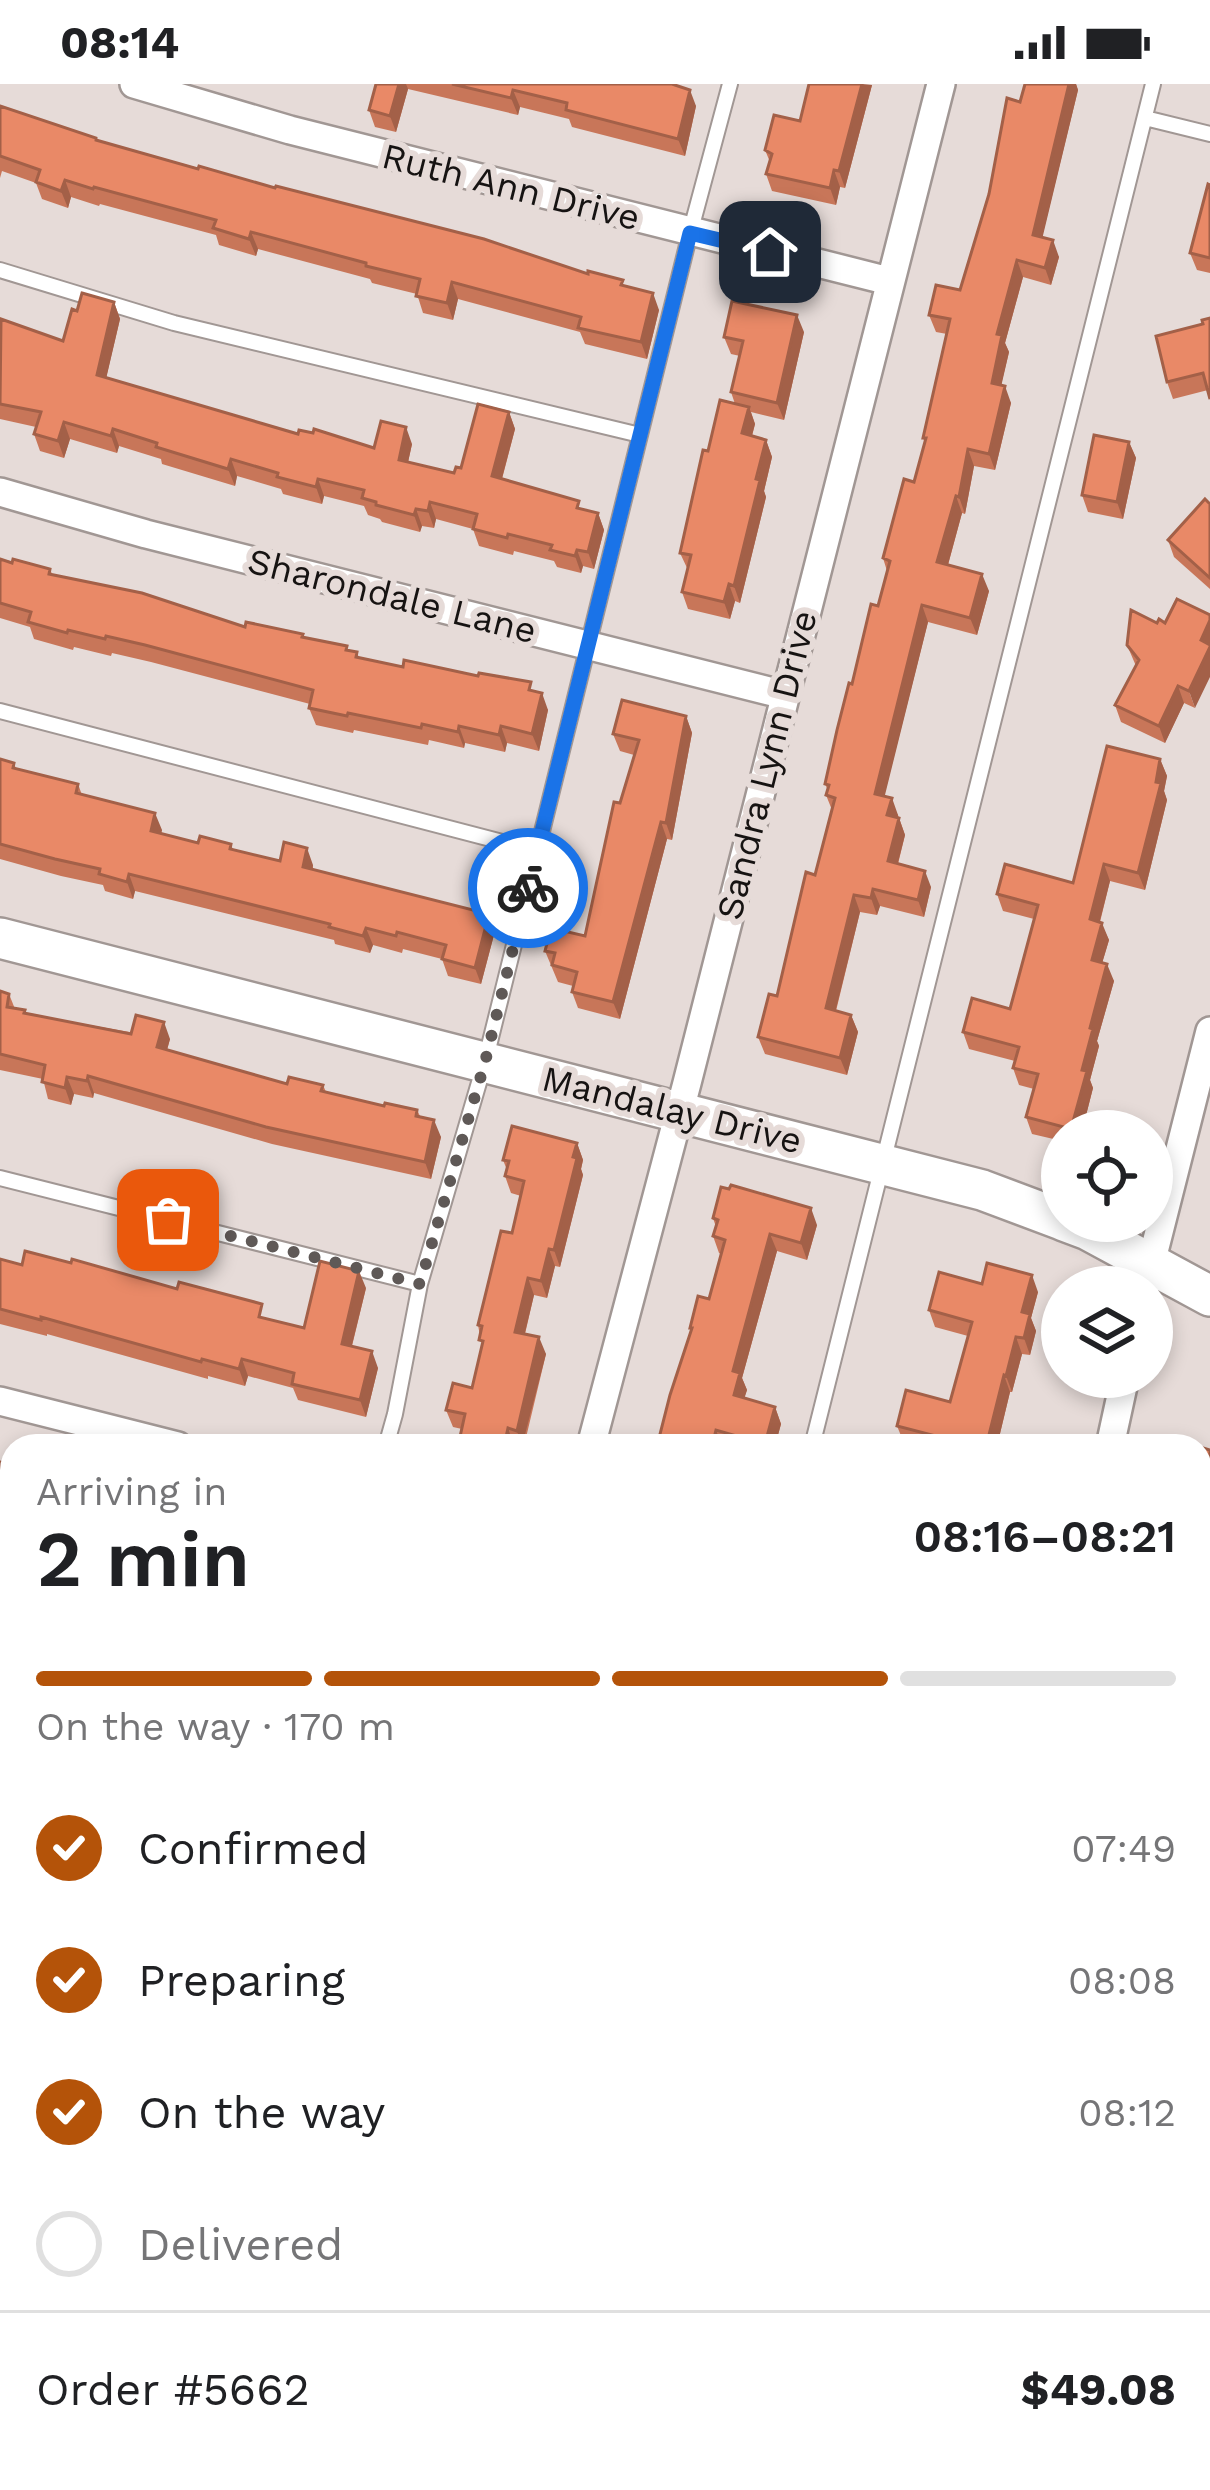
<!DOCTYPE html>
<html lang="en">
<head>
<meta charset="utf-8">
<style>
	body { margin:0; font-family:"Work Sans",sans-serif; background:#f2f2f2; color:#202124; height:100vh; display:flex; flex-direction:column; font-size:45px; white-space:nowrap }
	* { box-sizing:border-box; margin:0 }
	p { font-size:39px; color:#757577 }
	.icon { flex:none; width:66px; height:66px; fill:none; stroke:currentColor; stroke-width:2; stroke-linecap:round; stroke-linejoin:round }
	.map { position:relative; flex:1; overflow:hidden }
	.sheet { position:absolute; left:0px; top:1350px; width:1212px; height:1056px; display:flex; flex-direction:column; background:#fff; border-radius:36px 36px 0 0; box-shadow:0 6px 18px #0003 }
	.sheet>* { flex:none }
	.buttons { position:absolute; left:1041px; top:1026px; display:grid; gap:24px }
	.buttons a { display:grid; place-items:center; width:132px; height:132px; border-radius:50%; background:#fff; box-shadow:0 6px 18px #0003; font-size:60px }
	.pin { position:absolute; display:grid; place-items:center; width:102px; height:102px; color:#fff; margin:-51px; border-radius:24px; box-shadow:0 6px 18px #0006 }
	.courier { position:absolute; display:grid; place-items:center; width:120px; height:120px; margin:-60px; border:9px solid #1a73e8; border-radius:50%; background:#fff; color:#222; box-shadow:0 3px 15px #0007 }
	.headline em { font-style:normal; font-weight:600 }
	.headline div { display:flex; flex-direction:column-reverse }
	.headline { display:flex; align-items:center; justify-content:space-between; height:204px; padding:0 36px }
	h1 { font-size:78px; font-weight:600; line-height:90px }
	.bar { display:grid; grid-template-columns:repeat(4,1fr); gap:18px 12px; align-content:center; height:144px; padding:0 36px }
	.bar i { height:15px; border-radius:9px; background:#e0e0e0 }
	.bar .on { background:#b45309 }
	.bar p { grid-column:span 4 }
	.line { display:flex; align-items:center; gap:30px; padding:0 36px; border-top:3px solid #e0e0e0 }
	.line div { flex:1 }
	ol { padding:0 36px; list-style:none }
	li { display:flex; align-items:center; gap:36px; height:132px }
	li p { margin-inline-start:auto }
	li .icon { padding:12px; border-radius:50%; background:#b45309; color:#fff; stroke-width:4 }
	li:last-child { color:#757577 }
	li i { width:66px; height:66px; border:6px solid #e0e0e0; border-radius:50% }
	.status { display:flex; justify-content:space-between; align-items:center; height:84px; padding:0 60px; background:#fff; direction:ltr }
	.status svg { height:33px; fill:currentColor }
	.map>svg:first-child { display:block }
</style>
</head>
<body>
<div class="status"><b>08:14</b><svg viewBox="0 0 49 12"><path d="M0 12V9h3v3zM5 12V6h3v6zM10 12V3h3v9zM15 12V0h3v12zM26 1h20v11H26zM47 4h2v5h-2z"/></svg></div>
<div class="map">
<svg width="1210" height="2406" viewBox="0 0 1210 2406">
	<rect width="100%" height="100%" fill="#e6dbd8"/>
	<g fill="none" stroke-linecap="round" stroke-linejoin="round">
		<!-- lane casing -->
		<g stroke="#a19794" stroke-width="18">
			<path id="lane" d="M1145,34l65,16
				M0,186l174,53 466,112
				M0,627l537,140
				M0,1094l420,106
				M386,1362l9,-32 25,-130 65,-222 205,-829 40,-149
				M812,1362l341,-1362
				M0,1533l12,3
				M0,1988l12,3
				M1200,2174l10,-44
				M1200,2201l10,31
				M543,2406l3,-12"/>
		</g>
		<!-- street casing -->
		<g stroke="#a19794" stroke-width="32">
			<path id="street" d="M134,0l156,46 599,151
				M0,408l146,42 639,161
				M1145,1203l65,-256
				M0,1317l178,45
				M591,1362l96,-363 254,-999
				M1110,1362l15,-69
				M0,1763l12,3
				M1200,1953l10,2
				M969,2394l6,12
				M329,2406l3,-12"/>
		</g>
		<!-- secondary casing -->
		<g stroke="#a19794" stroke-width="44">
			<path id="secondary" d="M0,854l982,252 80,30
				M1064,1137l24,9 122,66"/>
		</g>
		<!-- lane -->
		<use href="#lane" stroke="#fff" stroke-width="14"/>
		<!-- street -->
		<use href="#street" stroke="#fff" stroke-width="27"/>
		<!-- secondary -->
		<use href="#secondary" stroke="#fff" stroke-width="39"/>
	</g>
	<!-- wall -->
	<path fill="#c87659" d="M376,0h296l24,22 -11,50 -113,-29 -3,-8 -49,-12 -2,8 -110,-26 -12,43 -21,-5 -6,-17z
		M809,0l63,1 -27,103 -5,-1 -4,18 -64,-14 -6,-17 4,-12 -5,-12 35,-29z
		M1025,0h51l2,6 -36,147 17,20 -8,28 -28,-8 -18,66 4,9 -8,33 10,18 -16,67 -21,-4 -9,48 -3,-1 -14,52 41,26 -12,44 -49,-13 -44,174 14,19 7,20 -7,29 33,23 -7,30 -44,-11 -3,9 -17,-3 -24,99 15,4 7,17 -11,43 -82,-21 -7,-17 19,-41 38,-121 17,-65 -6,-15 2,-5 -3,-6 27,-100 26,-78 9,-35 -4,-13 31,-76 11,-39 -2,-5 24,-104 -11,-2 -7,-17 31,-25z
		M0,22l96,32 1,2 528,146 34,24 -12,49 -62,-15 -5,-12 -122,-33 -5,21 -30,-7 -6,-19 -45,-11 -2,-4 -112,-30 -2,7 -37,-11 -3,-10 -116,-31 -1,2 -28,-9 -3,11 -26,-9 -6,-16 -34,-12 -2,7z
		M1210,101v88l-13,-3 -7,-17z
		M114,218l6,17 -14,59 192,56 76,14 38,-4 -4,18 46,11 7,-5 48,-56 6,17 -13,50 80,30 16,4 6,17 -10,39 -11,-3 -2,7 -24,-6 -3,-6 -40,-10 -1,4 -34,-9 -6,-17 -37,-10 -2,9 -12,-2 -2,6 -38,-10 -2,-3 -12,-4 -4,-9 -40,-10 -2,8 -39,-10 -2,-5 -44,-13 -2,10 -73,-22 -1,-5 -42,-13 -2,7 -47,-14 -6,19 -24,-7 -6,-17 2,-7 -36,-8v-95l63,17 14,-30z
		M1203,240l5,66 -35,9 -6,-17z
		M804,248l-20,88 -33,-8 4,12 -3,12 14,4 6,17 -8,34 2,6 -26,106 -5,-2 -5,18 -42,-10 -6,-17 6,-22 -8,-17 28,-102 27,-47 -4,-12 9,-36 -9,-2 -7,-17z
		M1129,358l7,16 -13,61 -35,-7 -6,-17z
		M1210,420v85l-36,-32 -6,-17z
		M0,475l50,10 2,5 193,53 59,10 53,15 2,6 175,33 14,19 -9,41 -32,-8 -2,9 -40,-9 -1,5 -35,-8 -1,5 -74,-15 -1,3 -37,-8 -7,-17 1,-4 -159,-42 -39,-9 -1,3 -37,-9 -1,3 -39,-11 -4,-12 -30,-9z
		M1157,539h8l30,85 -11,-5 -19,40 -44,-21 -6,-17 21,-39 -9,-21z
		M686,632l6,17 -20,107 -5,-1 -47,180 -42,-11 -6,-16 1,-6 -15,-4 -13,-31 40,-15 49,-181 -14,-4 -7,-17z
		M0,675l14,4 2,6 62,15 4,11 80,35 -1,3 37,10 33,1 2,6 47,11 33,4v4l176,45 6,17 -14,53 -33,-8 -6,-17 -39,-10 -1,4 -29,-8 -3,8 -35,-9 -1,-4 -199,-49 -2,8 -28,-8 -2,-6 -42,-9 -61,-17z
		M1160,675l7,17 -3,15 3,9 -22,90 -35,-9 -10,41 9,18 -7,23 12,18 -17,60 2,5 -9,34 3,8 -11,43h-20v10l-30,-7 -6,-17 8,-28 -15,-4 -6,-17 2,-7 -46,-12 -6,-17 47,-23 24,-90 -31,-8 -6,-17 76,-11z
		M0,907l9,3 6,15 10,1 1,4 144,25 -3,11 120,34 36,1 3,7 58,14 33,4 3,6 21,21 -10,42 -159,-35 -178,-51 -1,5 -19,-4 -3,11 -23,-6 -5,-20 -43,-9z
		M577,1059l6,17 -2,9 2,6 -23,92 -5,-1 -8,32 -13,-3 -9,39 21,20 -22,92h-67l5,-17 -9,-2 -7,-17 26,-22 10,-41 -4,-22 34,-92 9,-37 -10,-3 -6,-17 2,-6 -4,-10z
		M713,1134l104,7 -10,35 -30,-9 -35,127 5,12 -3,8 31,9 6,17 -6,22h-118l34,-114 -1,-4 19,-29 12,-45 -2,-1 -6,-17 3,-9z
		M0,1175l304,69 62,-40 -14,58 26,22 -12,49 -68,-17 -5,-12 -45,-12 -3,10 -37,-10v3l-161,-45v2l-47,-12z
		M982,1200l56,8 -7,26 5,13 -6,24 -8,-1 -10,38h-2l-13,54h-82l-11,-3 -7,-17 53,-24 18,-66 -33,-9 -6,-17z
		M1210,1366v88l-10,-2v-77z
		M0,1378l12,4v61l-12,-3z
		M0,1607l12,3v64l-12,-3z
		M1200,1637l10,2v54l-10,-2z
		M0,1812l12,3v63l-12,-3z
		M12,2103v262l-2,13 -5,-1 -5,29v-298z
		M181,2394h78l-3,12h-74l-2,-7z"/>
	<!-- shaded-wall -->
	<path fill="#a36048" d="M399,0h7l2,5 -12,43 -6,-16z
		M862,0l10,1 -27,103 -6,-17z
		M1069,0h7l2,6 -39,162 -6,-17z
		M513,6l7,17 -2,8 -7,-17z
		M690,6l6,16 -11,50 -7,-17z
		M834,86l6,17 -4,18 -6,-17z
		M65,96l6,17 -3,11 -7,-17z
		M251,148l7,17 -2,7 -7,-17z
		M1053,156l6,17 -8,28 -6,-17z
		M1017,176l6,17 -18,66 4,9 -11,48 -6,-17 5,-49z
		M452,198l6,17 -5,21 -6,-17z
		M653,209l6,17 -12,49 -6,-17z
		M114,218l6,17 -17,73 -6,-17z
		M797,231l7,17 -20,88 -7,-17z
		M1005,302l6,17 -16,67 -6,-16z
		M749,323l6,17 -7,26 -6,-17z
		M509,328l6,17 -17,64 -6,-17z
		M64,338l6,17 -6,19 -6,-17z
		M406,343l6,17 -7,32 -6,-16z
		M113,345l6,17 -2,7 -6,-17z
		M766,356l6,17 -8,34 2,6 -26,106 -6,-17z
		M1129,358l7,16 -13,61 -6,-17z
		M968,365l6,17 -9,48 -6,-17z
		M231,375l6,17 -2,10 -7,-17z
		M318,395l6,17 -2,8 -6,-17z
		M956,412l6,17 -18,66 -7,-17z
		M430,418l6,17 -2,9 -6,-17z
		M416,425l6,17 -2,6 -6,-17z
		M598,429l6,17 -10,39 -6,-17z
		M577,466l6,16 -2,7 -6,-17z
		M982,490l7,17 -12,44 -7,-17z
		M729,500l6,17 -5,18 -6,-17z
		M922,521l6,17 -47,189 -6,-17z
		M1210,536v57l-15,31 -6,-17 12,-51z
		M1178,602l6,17 -19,40 -6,-17z
		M542,609l6,17 -9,41 -7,-17z
		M686,632l6,17 -20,107 -6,-17z
		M459,642l6,17 -1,5 -6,-16z
		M501,642l6,17 -2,9 -6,-17z
		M1160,675l7,17 -3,15 3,9 -22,90 -7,-17z
		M892,714l6,17 -4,17 -7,-17z
		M155,729l7,17 -5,18 -6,-17z
		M899,734l6,17 -11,43 -6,-17z
		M661,738l6,17 -47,180 -7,-17z
		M307,764l6,17 -4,19 -6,-17z
		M1104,780l6,17 -14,55 -6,-17z
		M925,787l6,16 -7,30 -6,-17z
		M129,790l6,17 -2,8 -6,-17z
		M873,805l7,17 -3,9 -6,-17z
		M854,811l6,17 -28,113 -6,-17z
		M489,830l6,17 -14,53 -6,-16z
		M1102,839l7,17 -11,37 -6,-17z
		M366,844l7,17 -3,8 -7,-17z
		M1107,880l7,17 -17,60 2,5 -9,34 3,8 -11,43h-10l18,-103z
		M851,931l7,17 -11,43 -7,-17z
		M164,938l6,17 -7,25 -6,-17z
		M88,992l6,17 -1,5 -6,-17z
		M67,993l7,17 -3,11 -6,-17z
		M434,1036l7,17 -10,42 -6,-17z
		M577,1059l6,17 -2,9 2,6 -23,92 -6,-17z
		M811,1124l6,17 -10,35 -6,-17z
		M770,1150l7,17 -35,127 5,12 -7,22 -6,-17 -1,-24z
		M549,1165l6,17 -8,32 -6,-17z
		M359,1187l7,17 -18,73 -6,-17z
		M1032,1191l6,17 -7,26 5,13 -6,24 -6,-17 -2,-26z
		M528,1194l6,17 -13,54 -6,-17z
		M539,1253l7,17 -24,92 -5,-15z
		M1016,1253l6,17 -10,38 -6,-16z
		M372,1267l6,17 -12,49 -6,-17z
		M242,1275l6,17 -3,10 -6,-17z
		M1004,1291l6,17 -13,54h-9l-1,-3z
		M775,1323l6,17 -6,22h-9z
		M508,1344l6,18h-10z
		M716,1346l6,16h-10z
		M1202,1793l6,17 -8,31v-41z
		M9,2320l3,8 -2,50 -6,-17z
		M0,2365l5,12v29h-5z
		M249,2394h10l-3,12h-4z
		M447,2394h11l-3,12h-11z
		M666,2394h3l4,12h-10z"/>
	<!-- building -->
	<path fill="#e98967" stroke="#a36048" stroke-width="3" d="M376,0h23l-9,32 -21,-6z
		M452,0h220l18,6 -12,49 -112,-29 1,-7 -54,-13 -2,8z
		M809,0h53l-23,87 -5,-1 -4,18 -64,-14 6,-20 -7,-4 9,-35 26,6z
		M1025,0h44l-36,151 20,5 -8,28 -28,-8 -20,74 5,1 -10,48 13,3 -16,68 -21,-5 -9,48 -3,-1 -19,66 45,12 -12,44 -48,-13 -47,189 17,4 -5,17 12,3 -11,43 37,10 -7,29 -45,-11 -2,9 -17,-3 -28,113 25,7 -11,43 -82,-21 11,-43 8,2 29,-124 9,3 20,-77 -9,-3 3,-10 -4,-1 12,-54 12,-47 3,1 19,-80 7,2 12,-45 -7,-3 21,-79 10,3 12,-44h-3l27,-119 -21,-4 7,-30 24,5 29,-96 18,-96 13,4z
		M0,22l96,32v2l102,29 1,-3 76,22 1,-2 208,53 104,35v-3l35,9 -2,5 32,8 -12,49 -63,-14 3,-11 -129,-35 -5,21 -31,-7 4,-17 -54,-13v-3l-115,-31 -2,7 -36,-11 3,-8 -122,-33 -1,2 -28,-9 -4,11 -25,-9 4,-12 -40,-14z
		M1208,100l2,1v73l-20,-5z
		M82,209l32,9 -17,73 201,59 1,-4 14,3 1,-4 60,19 7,-27 25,6 -7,33 55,13 2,-6 5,1 17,-64 31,8 -17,64 87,25 -2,7 21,5 -10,39 -11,-2 -2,6 -25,-6 2,-5 -44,-11 -1,4 -34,-9 4,-15 -47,-12 -2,9 -12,-2 -2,6 -38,-10v-3l-14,-4 2,-8 -46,-11 -2,8 -39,-10 1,-4 -47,-14 -3,10 -72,-22 1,-4 -44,-14 -2,7 -47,-14 -6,19 -24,-7 7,-22 -41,-8 1,-85 62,22 9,-32 5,2z
		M732,217l65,14 -20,88 -46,-11 12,-51 -19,-4z
		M1210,234v81l-7,-26 -36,9 -11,-46 47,-12 -1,-4z
		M720,316l29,7 -7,26 24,7 -10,39 4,1 -26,106 -5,-2 -5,18 -42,-10 9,-37 -11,-2 23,-103 5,1z
		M1094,351l35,7 -12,60 -35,-7z
		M1205,415l5,5v74l-42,-38z
		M0,475l12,4 1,-4 37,10 -1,5 93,19 103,34 1,-5 57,12 -1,3 45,9 -1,4 11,2 -1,5 47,10 1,-7 74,16 1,-3 52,9 -2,8 13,3 -10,41 -31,-8 -2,9 -40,-9 -1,6 -36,-8 -1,4 -73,-15 -1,3 -38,-8 4,-18 -168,-45 -39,-9 -1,3 -37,-9 -1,3 -39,-11 3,-10 -31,-9z
		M1177,515l33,16v5l-9,20 9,5v2l-21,44 -11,-5 -19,40 -44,-21 24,-45 -12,-15 4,-35 26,13 2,-4 6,4z
		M622,616l64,16 -20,107 -5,-1 -48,180 -41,-10 5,-20 -25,-7 3,-12 -10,-2 6,-23 34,8 29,-134 6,1 19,-63 -26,-6z
		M1107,662l53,13 -4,23 5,1 -23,90 -34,-9 -14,55 12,4 -10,37 15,4 -17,64 3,1 -11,41 5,1 -16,58 -45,-12 12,-43 -25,-6 6,-21 -56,-15 9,-34 38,11 28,-104 -41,-11 8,-30 68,19z
		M0,675l14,4 -1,5 65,16 -2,9 79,20 -4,18 47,12 2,-7 31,8 -1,5 50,12 4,-19 23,6 -4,19 186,47 -14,54 -33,-9 4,-14 -49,-13 -1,4 -30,-8 -3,8 -34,-9 1,-3 -201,-50 -2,8 -28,-8 1,-5 -45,-10 -55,-15z
		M0,907l9,3 -2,13 18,3 -1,3 107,21 5,-19 28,7 -7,25 130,37 2,-7 34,8 -2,6 63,15 1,-3 32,7 -1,6 18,4 -9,42 -159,-35 -178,-51 -1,5 -20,-4 -2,11 -23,-6 3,-17 -45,-11z
		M512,1042l65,17 -4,14 4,1 -23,92 -5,-1 -8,32 -13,-3 -13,54 24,5 -22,94 -9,-3 -4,18h-46l7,-32 -19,-4 7,-27 19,5 11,-47 -4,-1 3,-14 -4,-1 23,-94 11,2 12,-52 -19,-5 4,-15 -6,-1z
		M731,1101l80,23 -10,35 -31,-9 -37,137 7,2 -6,22 41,12 -10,37 -49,-14 -4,16h-55l13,-51 22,-67h-2l8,-32 11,3 16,-59 -12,-4 5,-16 -5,-2 8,-31 8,2z
		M25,1167l46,12 1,-4 105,30 2,-7 83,22 -3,13 45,11 16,-67 39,10 -17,73 30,7 -12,49 -68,-16 2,-11 -52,-14 -3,10 -37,-10 -1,3 -160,-45v3l-41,-11v-50l22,6z
		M987,1179l45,12 -10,37 8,2 -6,24 -8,-1 -10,39 -2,-1 -17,68 4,3h-58l3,-10 -39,-10 9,-36 44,12 22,-80 -43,-12 10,-38 43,12z
		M1203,1364l7,2v73l-10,-3v-61z
		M0,1378l12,4v46l-12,-3z
		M0,1607l12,3v49l-12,-3z
		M1200,1637l10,2v39l-10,-2z
		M0,1812l12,3v48l-12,-3z
		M12,2103v153l-3,33 3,1v30h-3l-5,41 -4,-1v-252z
		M1200,2379l10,8v19h-78l10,-12h58z
		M181,2394h68l-1,2 -4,-1 -3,11h-34l-27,-7z
		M400,2394h47l-3,12h-51l2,-7 3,1z
		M585,2394h81l-3,12h-81z
		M783,2394h78l4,12h-79z"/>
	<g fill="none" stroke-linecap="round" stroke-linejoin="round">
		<!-- done -->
		<path stroke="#5f5957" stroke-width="12" stroke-dasharray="0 21.6" d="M168,1136l252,64 65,-222 43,-174"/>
		<!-- route -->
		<path stroke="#1a73e8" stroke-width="15" d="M528,804l162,-655 80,19"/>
	</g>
	<g text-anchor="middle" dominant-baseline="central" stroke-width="12" stroke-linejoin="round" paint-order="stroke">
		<!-- street labels -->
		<g font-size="36" fill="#161312" stroke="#e6dbd8">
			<text transform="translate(511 103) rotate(14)">Ruth Ann Drive</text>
			<text transform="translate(392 512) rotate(14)">Sharondale Lane</text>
			<text transform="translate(767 681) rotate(-76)">Sandra Lynn Drive</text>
			<text transform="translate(672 1026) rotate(14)">Mandalay Drive</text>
		</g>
	</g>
</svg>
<div class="buttons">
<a><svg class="icon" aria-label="locate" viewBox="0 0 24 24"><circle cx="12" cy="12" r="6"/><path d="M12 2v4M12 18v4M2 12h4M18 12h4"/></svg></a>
<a><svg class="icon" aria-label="layers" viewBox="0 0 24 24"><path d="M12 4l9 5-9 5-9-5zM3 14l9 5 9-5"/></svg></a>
</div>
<div class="pin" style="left:168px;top:1136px;background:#ea580c"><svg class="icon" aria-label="bag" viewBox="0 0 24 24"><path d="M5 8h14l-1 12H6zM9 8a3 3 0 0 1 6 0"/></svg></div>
<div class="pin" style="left:770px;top:168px;background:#1f2937"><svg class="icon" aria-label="home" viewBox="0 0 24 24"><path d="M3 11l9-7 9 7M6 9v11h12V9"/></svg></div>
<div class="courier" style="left:528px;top:804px"><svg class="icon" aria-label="bike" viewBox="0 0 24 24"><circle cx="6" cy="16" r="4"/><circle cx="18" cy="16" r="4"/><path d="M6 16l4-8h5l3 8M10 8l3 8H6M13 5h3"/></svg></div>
<section class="sheet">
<div class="headline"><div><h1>2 min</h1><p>Arriving in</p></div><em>08:16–08:21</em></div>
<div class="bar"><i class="on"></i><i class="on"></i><i class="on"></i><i></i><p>On the way · 170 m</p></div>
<ol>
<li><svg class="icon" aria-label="check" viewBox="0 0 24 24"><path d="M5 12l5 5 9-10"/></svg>Confirmed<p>07:49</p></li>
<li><svg class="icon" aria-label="check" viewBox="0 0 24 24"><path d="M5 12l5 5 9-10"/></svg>Preparing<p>08:08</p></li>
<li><svg class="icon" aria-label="check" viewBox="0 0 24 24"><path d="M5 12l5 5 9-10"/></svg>On the way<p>08:12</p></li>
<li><i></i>Delivered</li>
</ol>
<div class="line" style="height:156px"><div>Order #5662</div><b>$49.08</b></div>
</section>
</div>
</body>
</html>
